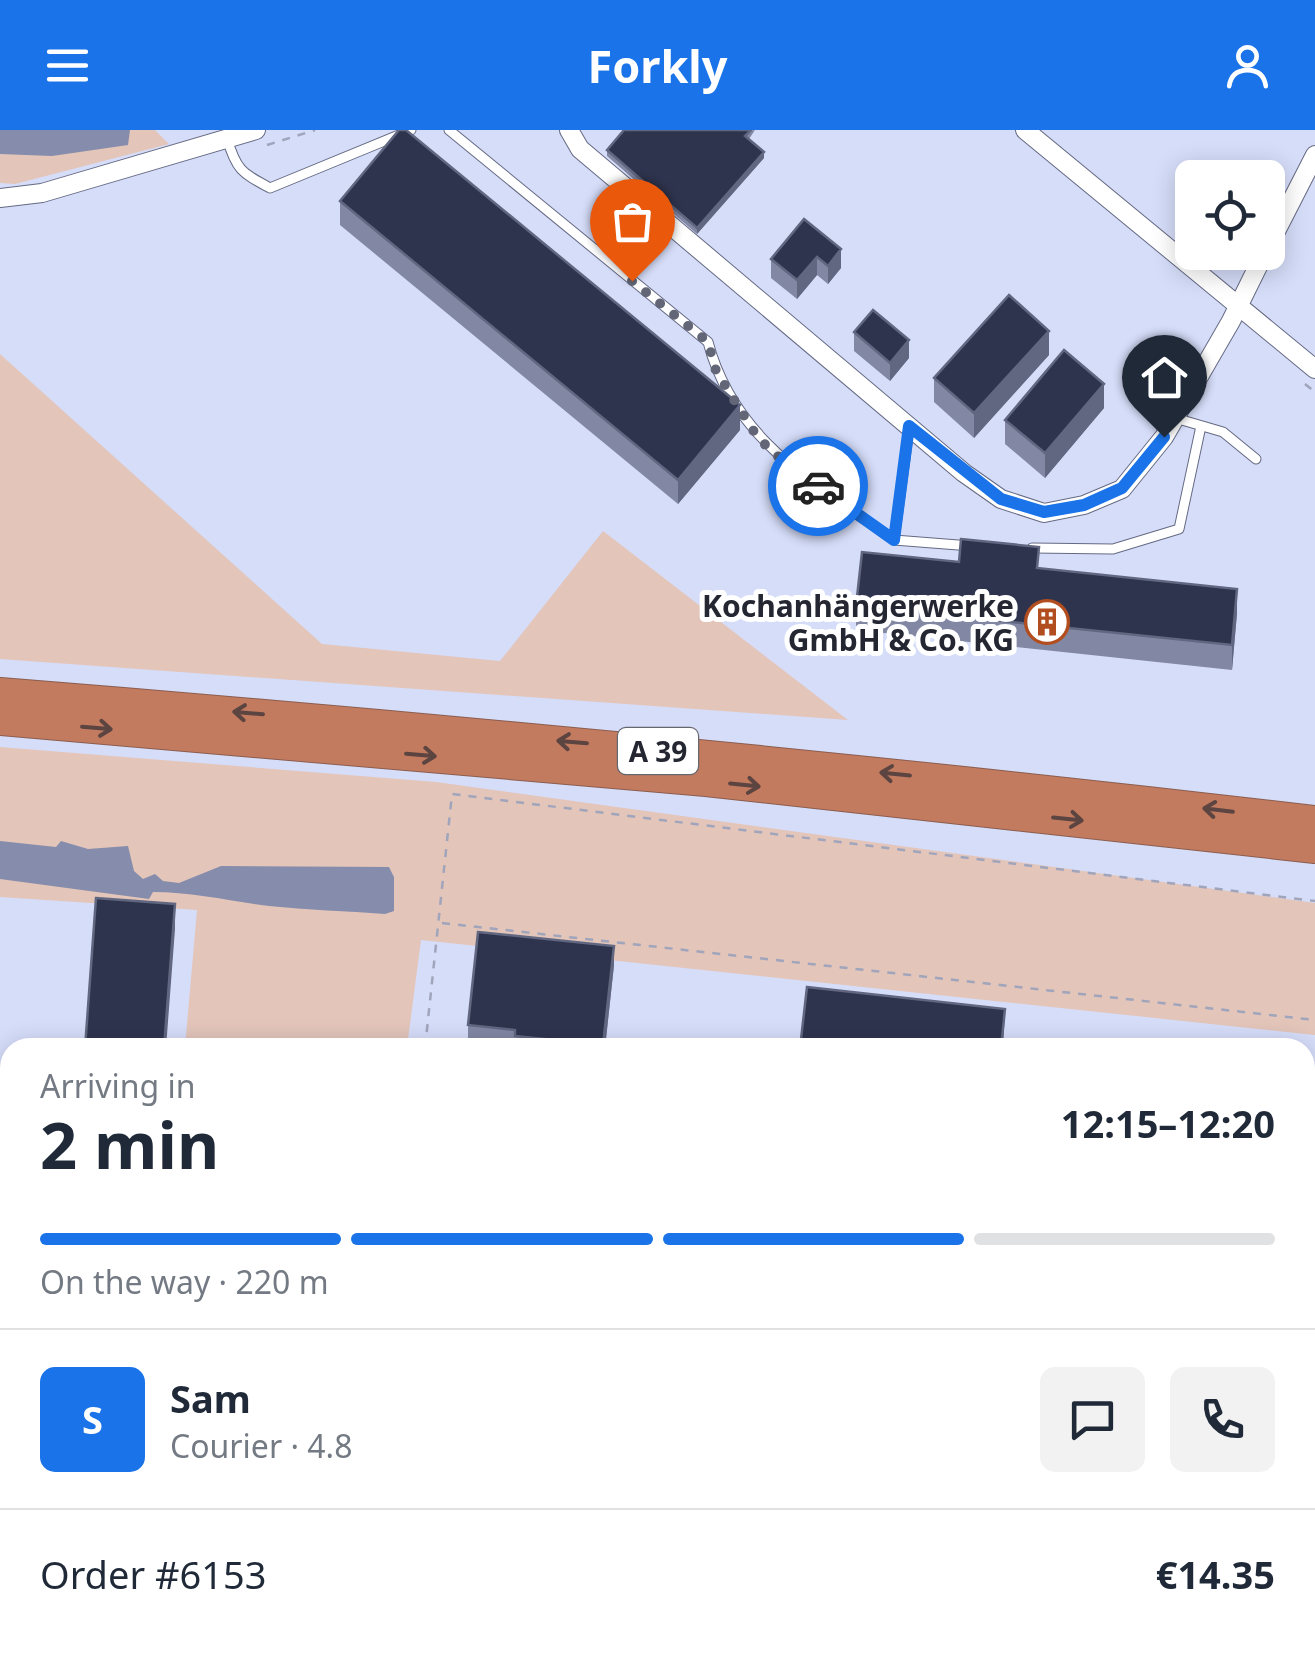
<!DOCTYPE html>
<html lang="en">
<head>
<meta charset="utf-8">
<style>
	body { margin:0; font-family:"Noto Sans",sans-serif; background:#f2f2f3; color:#1f2937; height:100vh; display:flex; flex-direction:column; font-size:38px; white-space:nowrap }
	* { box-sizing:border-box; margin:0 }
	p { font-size:32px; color:#747a83 }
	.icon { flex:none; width:55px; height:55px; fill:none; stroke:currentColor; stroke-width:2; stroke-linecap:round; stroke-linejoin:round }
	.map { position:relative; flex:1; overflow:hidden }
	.side { position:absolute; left:0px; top:908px; width:1315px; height:622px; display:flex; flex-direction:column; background:#fff; border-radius:30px 30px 0 0; box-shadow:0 5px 25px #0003 }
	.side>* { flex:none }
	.tools { position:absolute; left:1175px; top:30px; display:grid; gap:20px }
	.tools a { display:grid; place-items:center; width:110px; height:110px; border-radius:15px; background:#fff; box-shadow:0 5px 25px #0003; font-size:50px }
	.pin { position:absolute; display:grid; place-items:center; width:85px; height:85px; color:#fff; margin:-102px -42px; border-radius:50% 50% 50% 0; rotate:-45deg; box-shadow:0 0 10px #0007 }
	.pin .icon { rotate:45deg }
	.courier { position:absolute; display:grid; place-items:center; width:100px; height:100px; margin:-50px; border:8px solid #1a73e8; border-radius:50%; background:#fff; color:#222; box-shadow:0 2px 12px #0007 }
	.overview em { font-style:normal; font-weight:700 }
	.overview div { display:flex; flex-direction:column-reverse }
	.overview { display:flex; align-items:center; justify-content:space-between; height:170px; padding:0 40px }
	h1 { font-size:65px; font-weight:700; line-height:75px }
	.bar { display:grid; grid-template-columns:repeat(4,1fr); gap:15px 10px; align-content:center; height:120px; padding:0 40px }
	.bar i { height:12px; border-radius:8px; background:#e0e1e3 }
	.bar .on { background:#1a73e8 }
	.bar p { grid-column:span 4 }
	.line { display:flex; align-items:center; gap:25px; padding:0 40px; border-top:2px solid #e0e1e3 }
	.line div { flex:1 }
	.round { display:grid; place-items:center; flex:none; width:105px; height:105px; border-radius:15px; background:#f2f2f3 }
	header { display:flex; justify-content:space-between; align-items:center; height:130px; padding:0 40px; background:#1a73e8; color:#fff; font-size:45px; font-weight:700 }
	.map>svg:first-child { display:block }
</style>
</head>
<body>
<header><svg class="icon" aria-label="menu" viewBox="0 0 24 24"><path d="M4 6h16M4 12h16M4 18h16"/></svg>Forkly<svg class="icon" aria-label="person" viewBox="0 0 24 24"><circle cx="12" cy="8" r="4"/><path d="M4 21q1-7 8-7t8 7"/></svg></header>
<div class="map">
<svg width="1315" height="1529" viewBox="0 0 1315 1529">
	<rect width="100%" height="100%" fill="#d6ddf9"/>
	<!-- green -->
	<path fill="#e3c5ba" d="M0,0h155l14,14 -154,40 -15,-1z
		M0,224l322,290 178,17 103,-130 245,189 -848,-61z
		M0,617l436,35 879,121v132l-894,-95 -14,107h-222l12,-137 -197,-13z
		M1315,1162v121l-10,-1v-57l5,-57z"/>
	<!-- water -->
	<path fill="#868cab" d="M0,0h130l-2,15 -76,11 -52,-2z
		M0,711l56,6 5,-6 27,8 40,-3 6,25 9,8 12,-5 8,7 16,2 42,-17 168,1 5,10v34l-9,3c-38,-3 -78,-4 -116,-8 -39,-5 -77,-14 -116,-14l-4,7 -149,-20z"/>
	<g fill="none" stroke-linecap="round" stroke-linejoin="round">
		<!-- service casing -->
		<g stroke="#656a83" stroke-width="11">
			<path id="service" d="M449,0l259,212c26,99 108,142 186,198
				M227,8c9,32 15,35 43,50l141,-58
				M1175,288l48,14 33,27
				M909,299l-15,111 77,6
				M1032,418l81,1 66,-20 22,-103
				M1305,1324l7,3 1,6 -6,76
				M406,1520v9"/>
		</g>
		<!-- minor casing -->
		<g stroke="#656a83" stroke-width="20">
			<path id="minor" d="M569,0l11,19 384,324 37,26 43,14 40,-8 38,-16 42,-52 67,-116 34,-69
				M1025,0l290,239
				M0,68l42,-5 214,-63
				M1268,117l47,-92
				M0,988l10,1
				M1305,1119l10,2
				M124,1520v9
				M1252,1529v-9"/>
		</g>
		<!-- motorway casing -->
		<g stroke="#8b5d4f" stroke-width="32">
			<path id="motorway" d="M0,563c439,35 878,77 1315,128
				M0,590l706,61 609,67"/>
		</g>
		<!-- path -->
		<path stroke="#a0a5bc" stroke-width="2.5" stroke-dasharray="8 8" stroke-linecap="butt" d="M267,15l48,-15
			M1305,254l10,8
			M442,793l873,97
			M425,918l27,-254 863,107
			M1305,1150l10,-9"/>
		<!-- service -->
		<use href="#service" stroke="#fff" stroke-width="9"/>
		<!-- minor -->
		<use href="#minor" stroke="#fff" stroke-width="18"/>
		<!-- motorway -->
		<use href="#motorway" stroke="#c37b5f" stroke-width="30"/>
	</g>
	<!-- wall -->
	<path fill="#8288a4" d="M755,0l-6,9 15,19 -67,76 -90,-78v-6z
		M340,71l400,229 -62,74 -338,-279z
		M804,89l37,49 -13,16 -11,-9 -20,24 -26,-21v-19z
		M854,202l55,26 -19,23 -36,-30z
		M1049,225l-75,83 -40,-36v-24z
		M1104,278l-59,70 -40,-34v-24z
		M959,432l80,6 198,45 -5,57 -376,-40v-24z
		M614,835l-9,83h-95l-42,-5v-18z"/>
	<!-- shaded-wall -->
	<path fill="#616781" d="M764,22v6l-67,76v-6z
		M841,119v19l-13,16v-18z
		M817,127v18l-20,24v-19z
		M1049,201v24l-75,83v-25z
		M909,210v18l-19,23v-18z
		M1104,254v24l-59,70v-25z
		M740,275v25l-62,74v-24z
		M1237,459v24l-5,57v-25z
		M175,774v25l-9,119h-2z
		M614,816v19l-9,83h-2z
		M1005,879l-2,39h-2z"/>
	<!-- building -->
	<path fill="#2f344e" stroke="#616781" stroke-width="2.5" d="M399,0h7l334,275 -62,75 -338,-279z
		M624,0h127l-6,6 19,16 -67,76 -90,-78z
		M804,89l37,30 -13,17 -11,-9 -20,23 -26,-21z
		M1009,165l40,36 -75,82 -40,-35z
		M873,180l36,30 -19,23 -36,-31z
		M1064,220l40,34 -59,69 -40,-33z
		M961,409l78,8 -2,21 200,21 -5,56 -376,-39 6,-54 97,10z
		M96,768l79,6 -11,144h-79z
		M478,802l136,14 -11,99 -88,-9v-6l-47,-5z
		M807,857l198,22 -4,39h-201z
		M0,1014l10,1v505h72v9h-82z
		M161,1520h175v9h-175z"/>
	<!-- one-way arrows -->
	<defs><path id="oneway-shaft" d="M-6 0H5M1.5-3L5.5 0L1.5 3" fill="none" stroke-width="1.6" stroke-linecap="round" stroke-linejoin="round" transform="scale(2.5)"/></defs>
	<g stroke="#5c4441">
		<use href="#oneway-shaft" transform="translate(248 583) rotate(-175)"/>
		<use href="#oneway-shaft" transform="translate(97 598) rotate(5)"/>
		<use href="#oneway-shaft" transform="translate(572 612) rotate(-175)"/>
		<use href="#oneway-shaft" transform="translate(421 625) rotate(5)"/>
		<use href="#oneway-shaft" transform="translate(895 644) rotate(-174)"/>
		<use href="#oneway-shaft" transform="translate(745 655) rotate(6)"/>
		<use href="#oneway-shaft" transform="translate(1218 680) rotate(-173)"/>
		<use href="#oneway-shaft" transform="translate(1068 689) rotate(6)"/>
	</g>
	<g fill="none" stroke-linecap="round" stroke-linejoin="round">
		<!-- done -->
		<path stroke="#626677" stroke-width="10" stroke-dasharray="0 18" d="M632,151l76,61 8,29 42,67 25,23 35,25"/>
		<!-- route -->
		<path stroke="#1a73e8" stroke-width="12" d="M818,356l76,54 15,-114 92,73 43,13 40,-7 38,-17 42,-51"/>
	</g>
	<!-- icons -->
	<defs>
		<g id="building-ring" transform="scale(2.25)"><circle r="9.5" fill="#fff" stroke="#b24d1f" stroke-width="1.5"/><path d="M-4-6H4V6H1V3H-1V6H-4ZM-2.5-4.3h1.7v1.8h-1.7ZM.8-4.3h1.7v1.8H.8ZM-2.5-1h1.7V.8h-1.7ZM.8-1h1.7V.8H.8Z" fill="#b24d1f"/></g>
	</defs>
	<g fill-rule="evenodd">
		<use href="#building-ring" x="1047" y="492"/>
	</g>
	<g text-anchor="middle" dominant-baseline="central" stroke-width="10" stroke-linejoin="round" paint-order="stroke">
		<!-- shield labels -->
		<rect fill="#fff" stroke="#66676f" stroke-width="2.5" x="618" y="598" width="80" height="46" rx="8"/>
		<g font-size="28" font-weight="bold" fill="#242631">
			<text x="658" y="621">A 39</text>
		</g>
		<!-- poi labels -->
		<g font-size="30" font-weight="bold" fill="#242631" stroke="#fff" text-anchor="end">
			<text x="1014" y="475">Kochanhängerwerke<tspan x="1014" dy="34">GmbH &amp; Co. KG</tspan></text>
		</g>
	</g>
</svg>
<div class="tools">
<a><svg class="icon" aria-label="locate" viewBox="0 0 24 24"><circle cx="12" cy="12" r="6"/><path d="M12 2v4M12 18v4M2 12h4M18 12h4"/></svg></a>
</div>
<div class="pin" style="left:632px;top:151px;background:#ea580c"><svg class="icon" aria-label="bag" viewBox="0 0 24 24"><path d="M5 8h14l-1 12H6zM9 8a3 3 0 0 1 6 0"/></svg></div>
<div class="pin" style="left:1164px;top:307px;background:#1f2937"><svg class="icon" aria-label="home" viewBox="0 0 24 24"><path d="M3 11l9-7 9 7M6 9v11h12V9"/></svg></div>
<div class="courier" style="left:818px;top:356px"><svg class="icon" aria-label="car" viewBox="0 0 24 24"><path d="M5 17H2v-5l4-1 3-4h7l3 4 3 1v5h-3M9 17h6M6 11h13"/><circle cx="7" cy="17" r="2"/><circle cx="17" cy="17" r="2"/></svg></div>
<section class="side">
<div class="overview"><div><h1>2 min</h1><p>Arriving in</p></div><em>12:15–12:20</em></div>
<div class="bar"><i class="on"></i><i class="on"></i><i class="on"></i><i></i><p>On the way · 220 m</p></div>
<div class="line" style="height:180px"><b class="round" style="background:#1a73e8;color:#fff">S</b><div><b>Sam</b><p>Courier · 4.8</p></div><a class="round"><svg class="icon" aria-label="chat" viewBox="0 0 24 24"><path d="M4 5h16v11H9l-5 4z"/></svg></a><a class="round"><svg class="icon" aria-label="phone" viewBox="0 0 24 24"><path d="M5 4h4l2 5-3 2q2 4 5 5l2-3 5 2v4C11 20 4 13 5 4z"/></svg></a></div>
<div class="line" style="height:130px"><div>Order #6153</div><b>€14.35</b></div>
</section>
</div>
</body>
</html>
